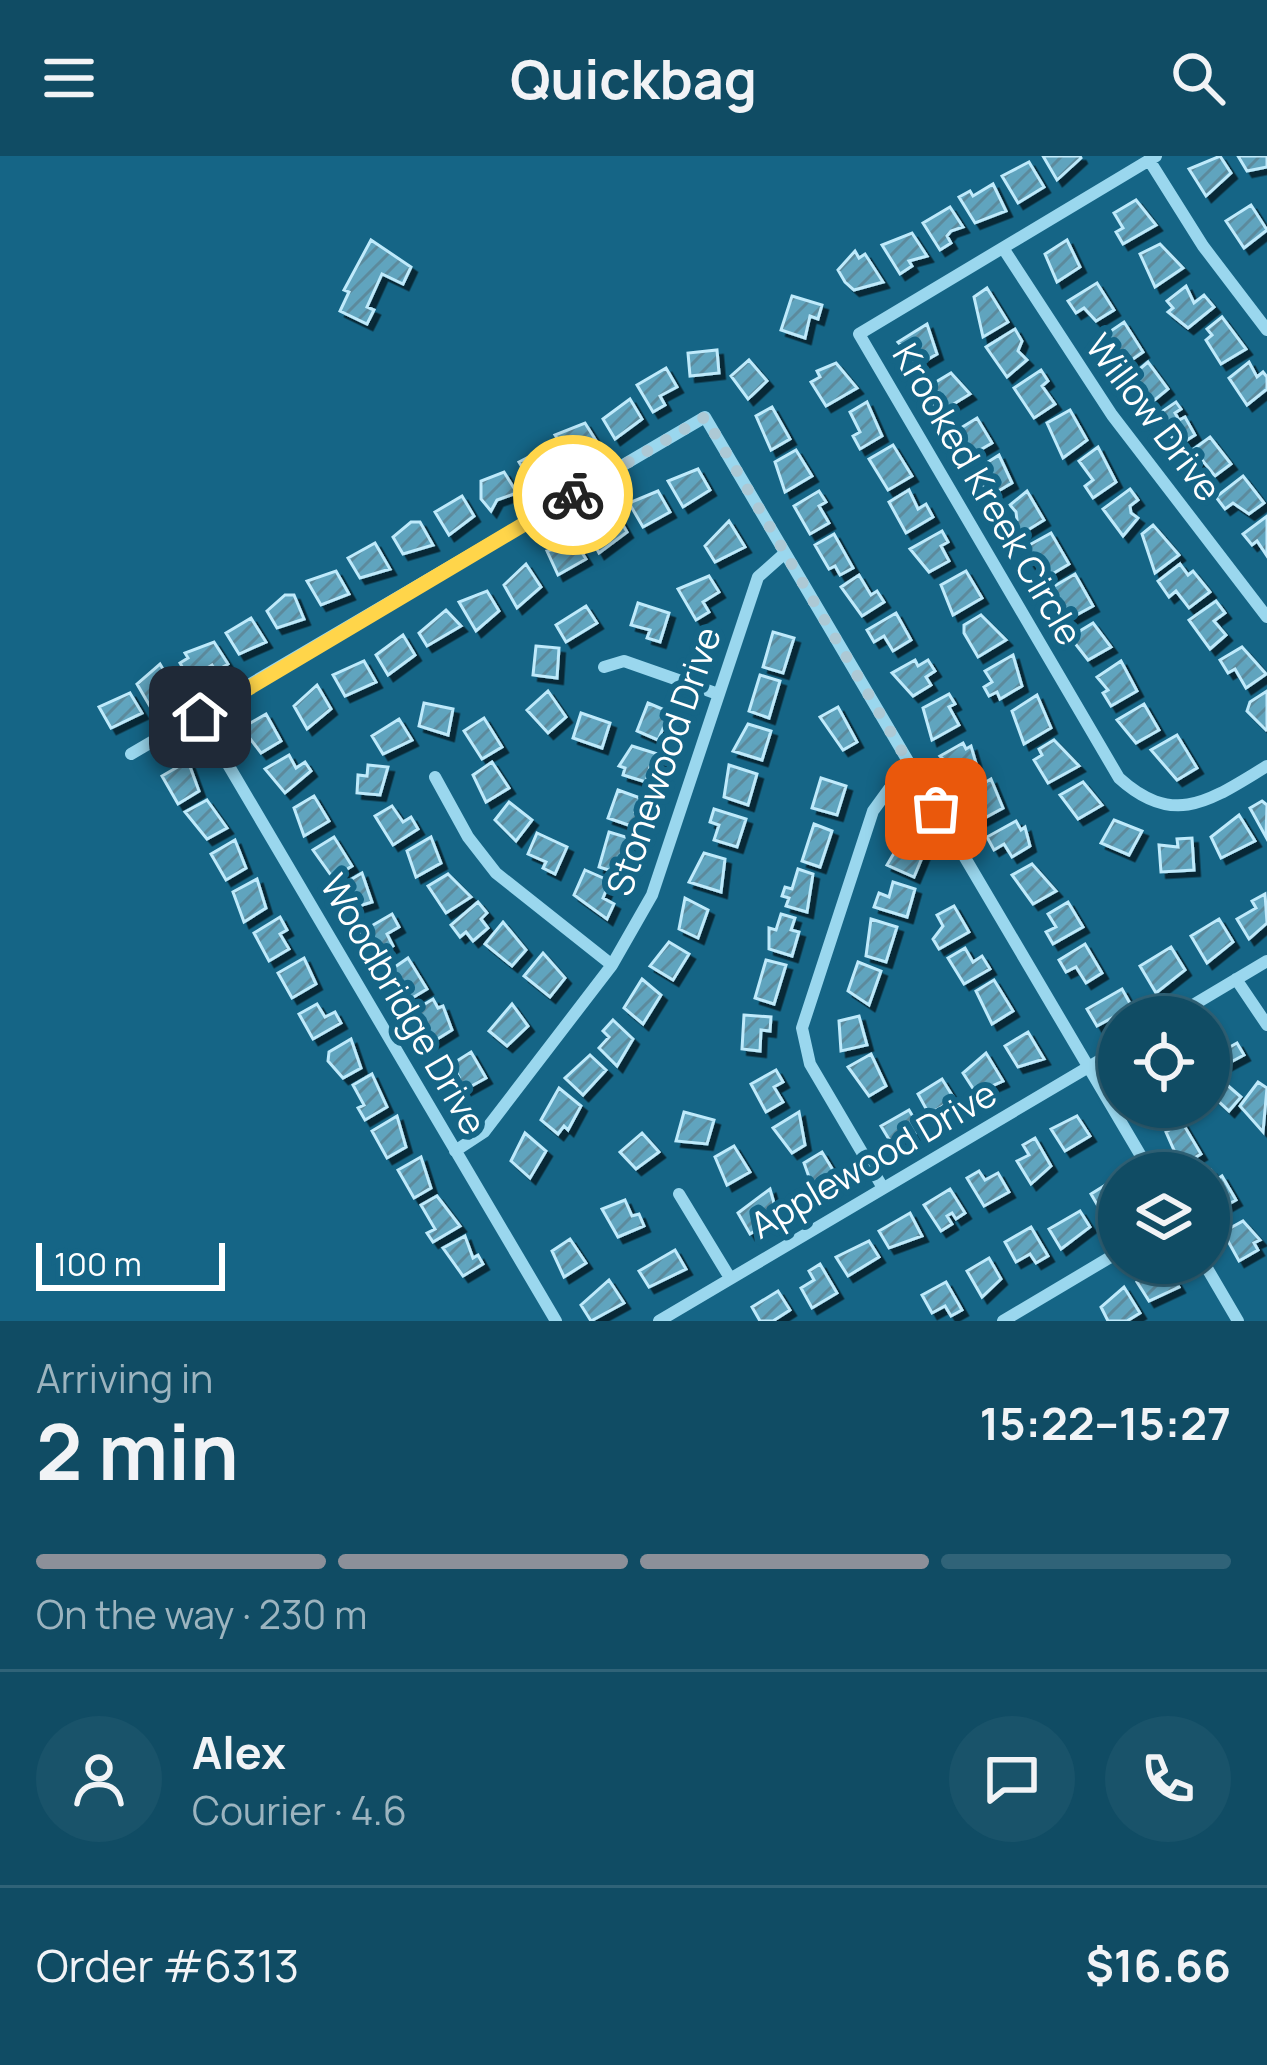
<!DOCTYPE html>
<html lang="en">
<head>
<meta charset="utf-8">
<style>
	body { margin:0; font-family:Manrope,sans-serif; background:#19536a; color:#f1f3f6; height:100vh; display:flex; flex-direction:column; font-size:45px; white-space:nowrap }
	* { box-sizing:border-box; margin:0 }
	p { font-size:39px; color:#9cb4bf }
	.icon { flex:none; width:66px; height:66px; fill:none; stroke:currentColor; stroke-width:2; stroke-linecap:round; stroke-linejoin:round }
	.map { position:relative; height:1165px; overflow:hidden }
	.side { display:flex; flex-direction:column; background:#104c64; flex:1 }
	.side>* { flex:none }
	.buttons { position:absolute; left:1098px; top:840px; display:grid; gap:24px }
	.buttons a { display:grid; place-items:center; width:132px; height:132px; border-radius:50%; background:#104c64; box-shadow:0 3px 9px #0004,0 0 0 3px #306378; font-size:60px }
	.scale { position:absolute; left:36px; bottom:30px; width:189px; box-sizing:border-box; padding-left:12px; border:6px solid #fff; border-top:0; font-size:33px; line-height:42px; white-space:nowrap; color:#fff; -webkit-text-stroke:9px #156586; paint-order:stroke }
	.pin { position:absolute; display:grid; place-items:center; width:102px; height:102px; color:#fff; margin:-51px; border-radius:24px; box-shadow:0 6px 18px #0006 }
	.courier { position:absolute; display:grid; place-items:center; width:120px; height:120px; margin:-60px; border:9px solid #ffd54a; border-radius:50%; background:#fff; color:#222; box-shadow:0 3px 15px #0007 }
	.headline em { font-style:normal; font-weight:700 }
	.headline div { display:flex; flex-direction:column-reverse }
	.headline { display:flex; align-items:center; justify-content:space-between; height:204px; padding:0 36px }
	h1 { font-size:78px; font-weight:700; line-height:90px }
	.bar { display:grid; grid-template-columns:repeat(4,1fr); gap:18px 12px; align-content:center; height:144px; padding:0 36px }
	.bar i { height:15px; border-radius:9px; background:#306378 }
	.bar .current { background:#8c9099 }
	.bar p { grid-column:span 4 }
	.line { display:flex; align-items:center; gap:30px; padding:0 36px; border-top:3px solid #306378 }
	.line div { flex:1 }
	.round { display:grid; place-items:center; flex:none; width:126px; height:126px; border-radius:63px; background:#19536a }
	header { display:flex; justify-content:space-between; align-items:center; height:156px; padding:0 36px; background:#104c64; font-size:54px; font-weight:700 }
	.map>svg:first-child { display:block }
</style>
</head>
<body>
<header><svg class="icon" aria-label="menu" viewBox="0 0 24 24"><path d="M4 6h16M4 12h16M4 18h16"/></svg>Quickbag<svg class="icon" aria-label="search" viewBox="0 0 24 24"><circle cx="10" cy="10" r="6"/><path d="M15 15l6 6"/></svg></header>
<div class="map">
<svg width="1267" height="1165" viewBox="0 0 1267 1165">
	<defs>
		<pattern id="building-hatch" width="6" height="6" patternUnits="userSpaceOnUse" patternTransform="scale(3)"><rect width="6" height="6" fill="#61a4be"/><path d="M-1 1l2-2M0 6l6-6M5 7l2-2" fill="none" stroke="#5b8a9c"/></pattern>
		<filter id="shadow"><feDropShadow dx="5.5" dy="5.5" stdDeviation="0" flood-color="#0009"/></filter>
	</defs>
	<rect width="100%" height="100%" fill="#156586"/>
	<!-- building -->
	<path fill="url(#building-hatch)" stroke="#bfeafb" stroke-width="3" filter="url(#shadow)" d="M1043,0h37l1,2 -24,22z
		M1220,0l11,17 -25,23 -17,-27z
		M1238,0h29v11l-20,4z
		M1029,6l15,25 -26,16 -16,-27z
		M993,28l13,27 -31,12 -16,-26 11,-6 3,5z
		M1136,44l20,25 -33,19 -7,-12 7,-4 -9,-15z
		M1251,49l16,25 -23,18 -18,-27z
		M950,51l13,20 -12,4 -4,5 4,7 -11,7 -17,-27z
		M912,77l15,23 -18,5 3,5 -12,8 -18,-29z
		M371,84l40,27 -8,17 -21,-10 -15,33 7,3 -7,14 -27,-13 9,-19 -5,-2z
		M1067,84l13,27 -23,15 -12,-28z
		M1160,88l23,24 -28,19 -15,-33z
		M855,95l4,7 6,-4 18,28 -29,8 -9,-8 -7,-12z
		M1097,127l17,27 -18,11 -12,-13 -8,5 -8,-12z
		M1186,130l8,17 10,-8 10,12 -26,21 -20,-16 5,-4 -6,-7z
		M987,132l21,34 -25,15 -9,-40z
		M792,140l30,9 -4,14 -8,-3 -5,22 -24,-8z
		M1222,161l24,32 -25,15 -15,-24 6,-5 -5,-6z
		M1124,166l19,30 -20,14 -13,-18 -6,4 -8,-11z
		M927,168l10,30 -19,11 -20,-23z
		M1015,173l7,12 -4,10 9,9 -20,17 -21,-30z
		M717,194l2,23 -29,3 -2,-23z
		M749,204l18,21 -19,18 -17,-23z
		M1148,206l20,27 -23,19 -9,-11 6,-5 -13,-14z
		M1249,206l8,15 6,-5 4,5v12l-20,16 -18,-27z
		M836,207l21,25 -31,18 -15,-24 9,-5 -3,-6z
		M666,212l11,19 -17,9 5,9 -12,7 -16,-27z
		M1041,214l7,11 -6,5 13,18 -21,14 -20,-30z
		M951,217l19,21 -31,19 -7,-12 10,-6 -13,-9z
		M630,243l12,20 -27,20 -12,-20z
		M867,246l15,34 -22,13 -7,-13 7,-4 -10,-20z
		M1176,246l5,7 -6,4 4,7 6,-3 10,18 -16,10 -25,-28z
		M772,251l18,32 -19,11 -15,-34z
		M1070,254l17,30 -24,18 -16,-35z
		M977,262l15,25 -24,14 -4,-15 -6,3 -7,-11z
		M585,267l15,24 -12,8 -5,-7 -14,9 -14,-22z
		M1210,281l21,27 -16,12 -12,-15 -10,8 -9,-13z
		M893,289l19,31 -24,14 -19,-31z
		M1098,291l18,35 -23,16 -8,-12 8,-6 -14,-19z
		M546,292l13,23 -29,9 -11,-18z
		M796,294l16,26 -27,16 -10,-30z
		M999,299l13,28 -24,14 -11,-28z
		M698,313l12,21 -27,17 -15,-26z
		M504,316l13,21 -20,7 -6,11 -10,-12v-18z
		M1243,320l21,27 -15,11 -16,-11 -8,6 -9,-12z
		M1130,333l8,11 -8,6 1,7 7,5 -15,18 -20,-27z
		M909,334l9,19 8,-5 7,13 -27,16 -17,-31z
		M658,335l12,21 -27,15 -14,-24z
		M819,335l7,11 -7,4 10,17 -19,11 -16,-28z
		M1027,335l17,29 -29,18 -7,-13 9,-5 -1,-8 -6,-7z
		M462,340l12,20 -25,19 -14,-23z
		M615,355l12,21 -28,21 -12,-22z
		M1267,360v40l-10,-15 -5,4 -9,-11z
		M729,365l16,26 -30,15 -10,-16z
		M411,366h9l13,23 -30,9 -10,-17z
		M1153,369l26,30 -24,18 -13,-39z
		M942,375l6,11 -7,4 8,15 -20,11 -19,-23z
		M1051,377l18,31 -20,12 -8,-14 -11,1 -8,-14z
		M834,378l19,34 -13,7 -5,-9 -6,3 -14,-24z
		M375,387l15,26 -30,9 -12,-20z
		M576,387l10,16 -28,16 -11,-24z
		M526,408l15,23 -24,21 -13,-23z
		M1180,408l8,11 5,-4 17,21 -21,16 -13,-17 -7,6 -11,-16z
		M336,415l13,23 -28,11 -14,-24z
		M966,415l16,27 -29,17 -12,-30z
		M1075,418l18,32 -22,12 -10,-18 -7,4 -8,-13z
		M859,419l12,20 6,-4 7,11 -22,14 -21,-29z
		M709,420l10,16 -16,10 6,10 -13,8 -18,-31z
		M487,435l12,20 -23,20 -17,-29z
		M285,439h9l10,24 -27,9 -10,-17z
		M1216,445l9,12 -11,8 12,14 -16,14 -21,-29z
		M638,447l31,10 -9,29 -13,-4 3,-8 -19,-5z
		M586,450l11,17 -31,19 -10,-17z
		M446,454l15,16 -34,20 -8,-13z
		M896,457l15,27 -18,11 -9,-15 -10,6 -7,-12z
		M981,459l25,25 -28,17 -14,-24v-8z
		M251,462l15,24 -27,12 -13,-21z
		M1093,467l18,24 -23,13 -18,-23z
		M773,476l21,6 -11,35 -20,-6z
		M403,479l12,20 -27,20 -12,-20z
		M214,486l14,22 -12,7 -4,-6 -23,14 -9,-16 8,-5 -3,-5z
		M536,490l23,2 -2,30 -24,-3z
		M1242,491l24,27 -20,14 -11,-19 -7,4 -8,-13z
		M1013,499l9,31 -22,13 -3,-7 -8,4 -5,-9 8,-5 -7,-11z
		M915,504l3,6 10,-6 7,11 -9,6 5,8 -18,11 -21,-23z
		M364,505l12,21 -31,14 -12,-21z
		M1121,505l16,30 -26,15 -8,-13 5,-3 -11,-13z
		M160,508l13,22 -22,22 -14,-24z
		M760,519l20,6 -11,37 -20,-7z
		M317,529l14,24 -24,20 -13,-23z
		M548,535l18,26 -18,16 -21,-23z
		M1267,535v38l-1,1 -19,-19 3,-9z
		M130,537l12,20 -31,15 -12,-21z
		M949,538l6,10 -6,3 10,18 -27,15 -9,-32z
		M1037,539l14,33 -27,16 -12,-33z
		M424,547l29,6 -5,26 -29,-9z
		M648,547l31,13 -5,11 -9,-3 -7,16 -21,-9z
		M1144,548l15,26 -23,13 -19,-23z
		M838,551l19,35 -14,8 -23,-33z
		M581,557l29,10 -8,25 -29,-10z
		M266,558l15,27 -20,12 -19,-25z
		M484,562l18,29 -20,12 -18,-28z
		M399,563l13,21 -29,14 -11,-18z
		M748,568l23,7 -9,29 -29,-9z
		M1177,579l20,33 -20,12 -26,-30z
		M1054,584l25,26 -31,17 -14,-23 8,-5 -3,-6z
		M963,587l3,6 5,-3 7,24 -16,9 -22,-23z
		M632,590l32,10 -4,14 -10,-3 -4,15 -23,-7 2,-7 -6,-2z
		M289,599l7,13 9,-6 6,9 -26,22 -20,-24z
		M188,605l11,30 -21,13 -16,-28z
		M492,606l17,26 -23,14 -13,-27z
		M368,609l20,2 -8,28 -23,-2 1,-18 9,1z
		M729,609l28,9 -9,31 -24,-8z
		M821,622l25,8 -9,29 -25,-7z
		M991,623l12,29 -22,12 -15,-26z
		M1083,626l19,23 -24,14 -18,-24z
		M618,634l22,8 -5,14 10,3 -5,14 -32,-11z
		M314,640l15,25 -25,15 -10,-28z
		M207,644l20,28 -20,11 -22,-27z
		M1262,645l5,4 -1,32 -16,-29z
		M509,646l23,18 -16,21 -21,-21z
		M392,650l11,16 8,-5 7,12 -25,16 -18,-29z
		M714,653l32,10 -9,28 -23,-7 5,-15 -9,-3z
		M1239,659l16,26 -34,17 -10,-21z
		M1114,664l28,11 -13,24 -28,-12z
		M1016,665l5,9 4,-3 5,19 -18,11 -8,-13 -10,6 -7,-13z
		M814,668l18,7 -12,36 -18,-6z
		M609,676l20,6 -4,37 -26,-8z
		M537,677l30,14 -12,27 -12,-6 3,-6 -18,-8z
		M334,681l18,29 -19,12 -20,-28z
		M431,681l10,26 -25,14 -9,-26z
		M1192,682l2,32 -33,2 -2,-27 19,2 -1,-8z
		M235,684l11,28 -20,12 -15,-26z
		M900,687l24,10 -10,24 -27,-12z
		M704,697l21,6 -4,33 -32,-10z
		M1032,708l24,27 -23,13 -21,-29z
		M798,713l15,5 -6,38 -21,-6 3,-8 -7,-2 3,-9 7,2z
		M585,714l25,11 -7,17 11,6 -7,15 -33,-24z
		M362,717l10,29 -22,7 -12,-22z
		M448,718l23,23 -25,16 -18,-27z
		M257,723l9,29 -22,14 -11,-30z
		M893,726l22,7 -8,28 -33,-10 5,-14 10,4z
		M1265,738l2,29 -18,16 -12,-20 19,-11 -4,-7z
		M685,742l23,12 -10,28 -19,-9z
		M478,746l9,11 -6,6 7,9 -15,13 -7,-9 -6,5 -9,-12z
		M1068,746l15,25 -30,17 -7,-12 10,-5 -8,-13z
		M954,750l15,26 -30,17 -6,-10 10,-13 -6,-11z
		M392,758l7,13 -12,7 6,12 -18,11 -14,-25z
		M781,758l14,4 -4,12 8,2 -7,24 -23,-7v-21l7,2z
		M280,761l7,13 -7,4 9,15 -20,12 -15,-28z
		M871,763l26,8 -11,35 -20,-6z
		M1219,763l14,23 -26,21 -16,-27z
		M503,766l23,28 -14,16 -27,-22z
		M669,786l20,12 -16,26 -23,-14z
		M1085,788l17,29 -16,10 -10,-16 -10,5 -7,-12z
		M1171,791l14,23 -29,23 -16,-27z
		M965,792l8,14 9,-6 8,13 -26,15 -16,-26z
		M543,797l22,25 -15,19 -26,-21z
		M304,802l12,26 -24,14 -14,-25z
		M408,802l19,31 -23,14 -8,-13 6,-4 -10,-17z
		M766,804l20,5 -12,39 -19,-6z
		M858,806l23,9 -12,34 -21,-14z
		M642,823l19,16 -18,29 -19,-16z
		M994,824l19,31 -21,13 -16,-33z
		M1122,833l10,18 -35,19 -10,-17z
		M433,843l5,9 5,-2 9,24 -24,15 -9,-14 7,-4 -11,-17z
		M317,848l8,13 10,-5 6,11 -28,16 -14,-25z
		M512,848l16,22 -21,20 -18,-15z
		M744,859l27,2 -1,14 -9,-1 -1,21 -18,-2z
		M859,860l8,29 -26,6 -2,-30z
		M613,864l20,19 -16,27 -18,-18 10,-11 -6,-6z
		M1028,876l16,27 -26,8 -13,-21z
		M1219,876l9,16 9,-5 7,12 -30,16 -5,-34z
		M351,883l10,29 -18,10 -15,-17 1,-9z
		M471,896l15,26 -29,16 -7,-11 9,-6 -7,-13z
		M986,897l17,28 -27,12 -13,-20z
		M871,898l15,32 -17,10 -21,-29z
		M590,899l16,15 -23,25 -18,-17z
		M776,914l7,12 -9,5 9,15 -17,10 -15,-28z
		M372,918l15,33 -22,13 -7,-12 6,-3 -11,-20z
		M942,923l18,29 -11,7 -6,-9 -14,8 -11,-20z
		M1258,926l9,6 -4,44 -23,-26z
		M1226,928l15,13 -12,14 -14,-13z
		M559,932l22,18 -13,24 -4,-4 -6,8 -17,-14z
		M909,954l12,20 -28,16 -12,-20z
		M684,956l30,8 -7,24 -31,-3z
		M799,956l6,33 -13,8 -19,-25z
		M397,960l9,31 -19,11 -15,-27z
		M1077,960l13,20 -25,15 -14,-22z
		M1182,966l19,32 -20,12 -15,-34z
		M525,977l21,18 -16,27 -19,-17z
		M642,977l17,19 -23,17 -16,-17z
		M1035,982l16,28 -20,18 -14,-23 12,-6 -6,-10z
		M734,990l16,26 -23,13 -12,-28z
		M822,996l17,28 -24,14 -11,-31z
		M421,1001l10,31 -17,10 -16,-28z
		M1211,1014l5,10 6,-4 14,24 -23,13 -7,-40z
		M979,1015l6,9 13,-7 11,19 -25,14 -17,-28z
		M1115,1023l4,33 -4,-6 -13,7 -11,-19z
		M770,1033l8,28 -28,17 -12,-21z
		M950,1033l15,24 -9,6 -4,-6 -5,3 5,8 -11,7 -17,-26z
		M437,1040l23,30 -27,16 -6,-9 8,-4 -14,-24z
		M625,1044l7,16 7,-2 5,12 -26,11 -16,-28z
		M1080,1055l10,16 -29,22 -12,-20z
		M910,1057l12,23 -33,12 -10,-17z
		M1243,1065l17,19 -6,3 4,7 -19,11 -16,-29z
		M1031,1071l17,29 -12,7 -6,-9 -14,8 -11,-20z
		M465,1080l8,22 5,-3 5,9 -20,12 -20,-28z
		M570,1083l16,24 -22,14 -12,-26z
		M869,1085l10,16 -31,19 -12,-19z
		M675,1094l11,19 -37,18 -10,-16z
		M989,1102l12,21 -19,18 -15,-26z
		M820,1108l17,29 -25,15 -11,-20 13,-8 -5,-9z
		M1166,1109l13,22 -30,14 -12,-19z
		M609,1124l15,23 -33,18 -10,-16z
		M946,1126l16,28 -11,6 -6,-10 -13,7 -10,-18z
		M1124,1131l16,26 -13,8h-19l-7,-14z
		M778,1135l12,19 -17,11h-13l-8,-14z"/>
	<g fill="none" stroke-linecap="round" stroke-linejoin="round">
		<!-- street -->
		<path stroke="#9ad7ee" stroke-width="12" d="M1156,0l-297,178 260,444c56,51 93,21 148,-12
			M1149,4l54,86 64,84
			M1003,92l109,167 155,202
			M604,511l20,-6 94,33
			M200,561l356,604
			M131,598l574,-337 446,756
			M435,621l33,60 28,36 116,92
			M1236,823l31,46
			M1173,861l94,-56
			M455,995l29,-19 128,-167 40,-70 106,-318 27,-24
			M883,1032l-73,-124 -8,-36 71,-217 16,-22 25,-17
			M679,1038l51,84
			M1204,1107l34,58
			M659,1165l460,-272
			M1003,1165l116,-69"/>
	</g>
	<g fill="none" stroke-linecap="round" stroke-linejoin="round">
		<!-- done -->
		<path stroke="#adc9d5" stroke-width="12" stroke-dasharray="0 21.6" d="M573,339l132,-78 231,392"/>
		<!-- route -->
		<path stroke="#ffd54a" stroke-width="15" d="M200,561l373,-222"/>
	</g>
	<g text-anchor="middle" dominant-baseline="central" stroke-width="12" stroke-linejoin="round" paint-order="stroke">
		<!-- street labels -->
		<g font-size="36" fill="#fff" stroke="#156586">
			<text transform="translate(1154 261) rotate(53)">Willow Drive</text>
			<text transform="translate(988 338) rotate(60)">Krooked Kreek Circle</text>
			<text transform="translate(663 605) rotate(-71)">Stonewood Drive</text>
			<text transform="translate(404 848) rotate(60)">Woodbridge Drive</text>
			<text transform="translate(873 1003) rotate(-30)">Applewood Drive</text>
		</g>
	</g>
</svg>
<div class="buttons">
<a><svg class="icon" aria-label="locate" viewBox="0 0 24 24"><circle cx="12" cy="12" r="6"/><path d="M12 2v4M12 18v4M2 12h4M18 12h4"/></svg></a>
<a><svg class="icon" aria-label="layers" viewBox="0 0 24 24"><path d="M12 4l9 5-9 5-9-5zM3 14l9 5 9-5"/></svg></a>
</div>
<div class="scale">100 m</div>
<div class="pin" style="left:936px;top:653px;background:#ea580c"><svg class="icon" aria-label="bag" viewBox="0 0 24 24"><path d="M5 8h14l-1 12H6zM9 8a3 3 0 0 1 6 0"/></svg></div>
<div class="pin" style="left:200px;top:561px;background:#1f2937"><svg class="icon" aria-label="home" viewBox="0 0 24 24"><path d="M3 11l9-7 9 7M6 9v11h12V9"/></svg></div>
<div class="courier" style="left:573px;top:339px"><svg class="icon" aria-label="bike" viewBox="0 0 24 24"><circle cx="6" cy="16" r="4"/><circle cx="18" cy="16" r="4"/><path d="M6 16l4-8h5l3 8M10 8l3 8H6M13 5h3"/></svg></div>
</div>
<section class="side">
<div class="headline"><div><h1>2 min</h1><p>Arriving in</p></div><em>15:22–15:27</em></div>
<div class="bar"><i class="current"></i><i class="current"></i><i class="current"></i><i></i><p>On the way · 230 m</p></div>
<div class="line" style="height:216px"><a class="round"><svg class="icon" aria-label="person" viewBox="0 0 24 24"><circle cx="12" cy="8" r="4"/><path d="M4 21q1-7 8-7t8 7"/></svg></a><div><b>Alex</b><p>Courier · 4.6</p></div><a class="round"><svg class="icon" aria-label="chat" viewBox="0 0 24 24"><path d="M4 5h16v11H9l-5 4z"/></svg></a><a class="round"><svg class="icon" aria-label="phone" viewBox="0 0 24 24"><path d="M5 4h4l2 5-3 2q2 4 5 5l2-3 5 2v4C11 20 4 13 5 4z"/></svg></a></div>
<div class="line" style="height:156px"><div>Order #6313</div><b>$16.66</b></div>
</section>
</body>
</html>
